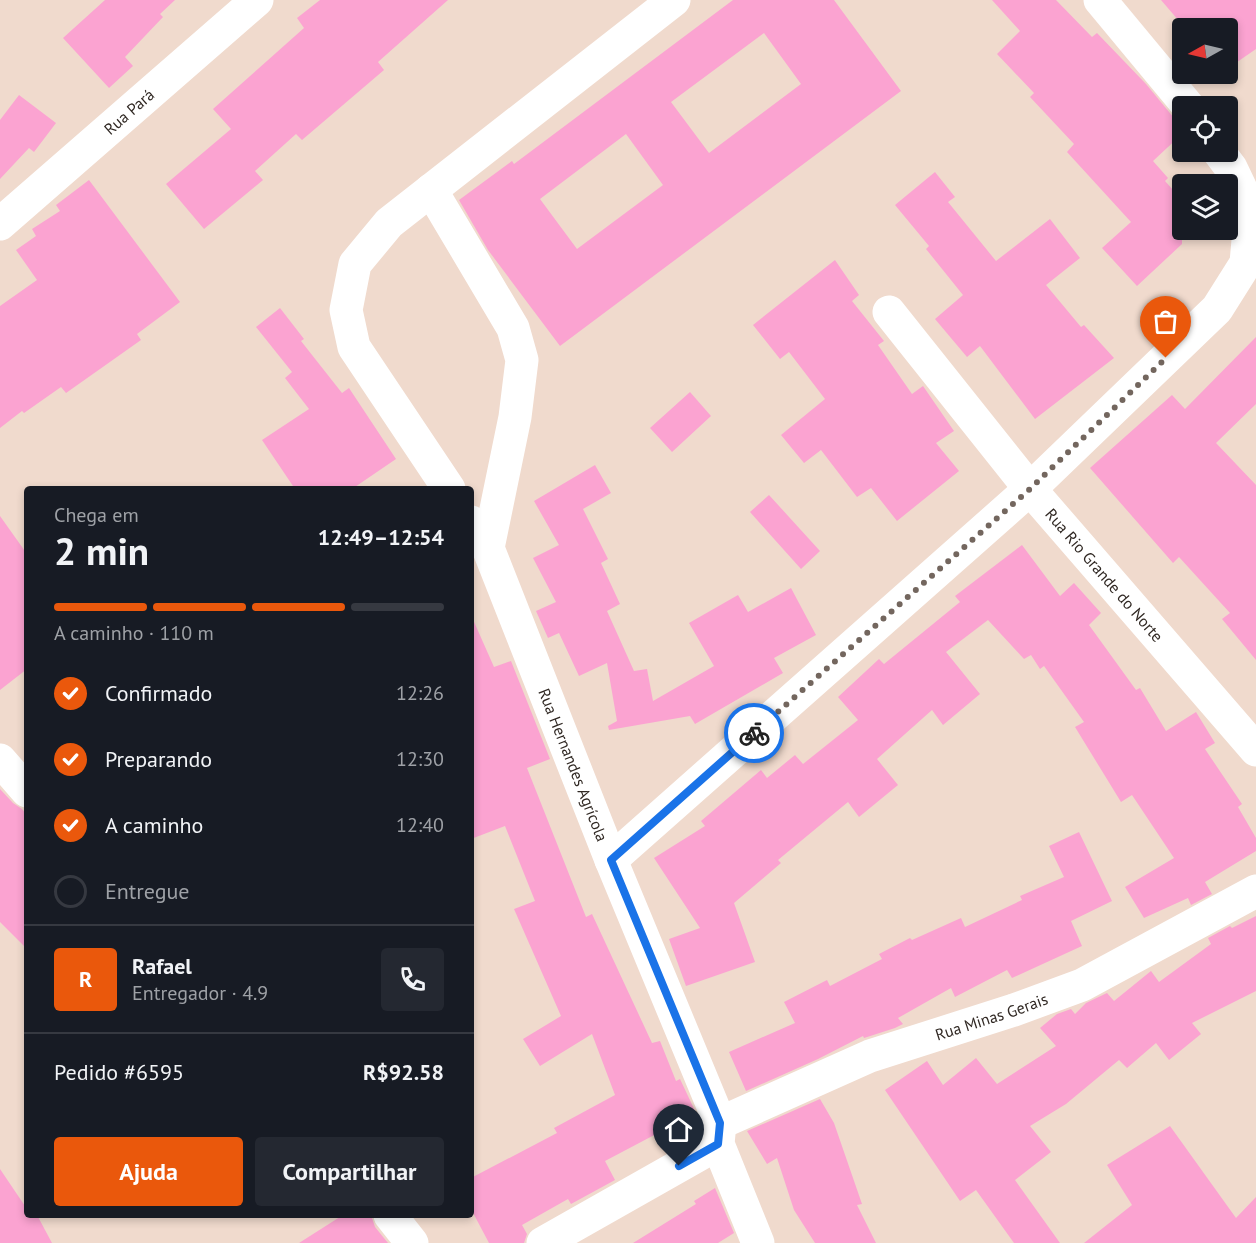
<!DOCTYPE html>
<html lang="pt">
<head>
<meta charset="utf-8">
<style>
	body { margin:0; font-family:"PT Sans",sans-serif; background:#242831; color:#f1f3f6; height:100vh; display:flex; flex-direction:column; font-size:22px; white-space:nowrap }
	* { box-sizing:border-box; margin:0 }
	p { font-size:20px; color:#9ea1a6 }
	.icon { flex:none; width:33px; height:33px; fill:none; stroke:currentColor; stroke-width:2; stroke-linecap:round; stroke-linejoin:round }
	.map { position:relative; flex:1; overflow:hidden }
	.panel { position:absolute; left:24px; top:486px; width:450px; height:732px; display:flex; flex-direction:column; background:#171b24; border-radius:6px; box-shadow:0 3px 9px #0003 }
	.panel>* { flex:none }
	.needle { width:39px; rotate:262deg }
	.tools { position:absolute; left:1172px; top:18px; display:grid; gap:12px }
	.tools a { display:grid; place-items:center; width:66px; height:66px; border-radius:6px; background:#171b24; box-shadow:0 3px 9px #0003; font-size:30px }
	.pin { position:absolute; display:grid; place-items:center; width:51px; height:51px; color:#fff; margin:-62px -26px; border-radius:50% 50% 50% 0; rotate:-45deg; box-shadow:0 0 6px #0007 }
	.pin .icon { rotate:45deg }
	.courier { position:absolute; display:grid; place-items:center; width:60px; height:60px; margin:-30px; border:4px solid #1a73e8; border-radius:50%; background:#fff; color:#222; box-shadow:0 2px 8px #0007 }
	.overview em { font-style:normal; font-weight:600 }
	.overview div { display:flex; flex-direction:column-reverse }
	.overview { display:flex; align-items:center; justify-content:space-between; height:102px; padding:0 30px }
	h1 { font-size:39px; font-weight:600; line-height:45px }
	.bar { display:grid; grid-template-columns:repeat(4,1fr); gap:9px 6px; align-content:center; height:72px; padding:0 30px }
	.bar i { height:8px; border-radius:4px; background:#363941 }
	.bar .current { background:#ea580c }
	.bar p { grid-column:span 4 }
	.line { display:flex; align-items:center; gap:15px; padding:0 30px; border-top:2px solid #363941 }
	.line div { flex:1 }
	.round { display:grid; place-items:center; flex:none; width:63px; height:63px; border-radius:6px; background:#242831 }
	ol { padding:0 30px; list-style:none }
	li { display:flex; align-items:center; gap:18px; height:66px }
	li p { margin-inline-start:auto }
	li .icon { padding:6px; border-radius:50%; background:#ea580c; color:#fff; stroke-width:4 }
	li:last-child { color:#9ea1a6 }
	li i { width:33px; height:33px; border:3px solid #363941; border-radius:50% }
	.cta { display:flex; gap:12px; margin-top:auto; padding:12px 30px }
	.cta a { flex:1; height:69px; border-radius:6px; background:#ea580c; color:#fff; font-size:24px; font-weight:600; line-height:69px; text-align:center }
	.cta a+a { background:#242831; color:#f1f3f6 }
	.map>svg:first-child { display:block }
</style>
</head>
<body>
<div class="map">
<svg width="1256" height="1243" viewBox="0 0 1256 1243">
	<rect width="100%" height="100%" fill="#f0dacd"/>
	<!-- building -->
	<path fill="#fba3d1" fill-rule="evenodd" d="M105,0h70l-15,14 3,3 -38,40 8,9 -24,22 -46,-50z
		M320,0h128l-70,62 6,8 -82,70 -6,-6 -41,37 8,9 -59,49 -38,-45 65,-55 -18,-20 91,-81 -7,-10z
		M733,0h101l67,91 -341,255 -72,-96 -29,-50 53,-39 2,3zM764,33l37,51 -92,69 -38,-51zM626,134l37,51 -86,64 -37,-50z
		M992,0h64l36,37 5,-4 49,51 28,34 8,6v10l-29,27 15,17 -3,3 17,19v44l-45,42 -35,-38 29,-26 -64,-70 7,-8 -44,-47 4,-4 -37,-39 23,-23z
		M1161,0h95v49l-29,20v-41h-42z
		M19,95l37,28 -22,29 -5,-4 -29,31v-59z
		M935,172l20,25 -7,5 48,59 54,-42 30,39 -34,27 35,42 3,-2 30,33 -79,61 -55,-73 -13,11 -32,-38 28,-24 -37,-46 3,-3 -34,-41z
		M89,180l91,122 -43,32 4,6 -41,29 -34,24 -5,-6 -37,26 -2,-2 -22,17v-122l37,-26 -21,-30 20,-14 -4,-7 28,-18 -4,-6z
		M835,260l24,35 -7,6 32,40 -6,4 34,49 11,-8 31,45 -18,12 23,28 -62,50 -26,-33 -14,9 -36,-47 -17,13 -23,-28 44,-36 -36,-47 -9,7 -27,-34z
		M280,308l24,31 -3,2 41,52 7,-5 47,71 -44,30h-57l-33,-49 47,-31 -24,-31 7,-6 -36,-45z
		M1256,337v67l-40,39 40,42v175l-34,-41 8,-6 -51,-56 -6,6 -83,-95 82,-73 13,14z
		M690,392l21,24 -39,36 -22,-24z
		M595,465l16,28 -28,16 25,50 -7,4 19,41 -13,7 27,60 13,-2 6,32 61,-35 -25,-43 49,-28 10,17 43,-24 25,47 -42,23 9,15 -88,51 -5,-8 -81,14 -1,-4 9,-5 -10,-58 -28,13 -20,-43 -11,5 -12,-27 20,-9 -23,-44 26,-13 -25,-44z
		M769,495l51,56 -19,18 -51,-57z
		M0,516l27,38v115l-27,21z
		M1022,545l38,51 14,-13 27,30 -12,12 47,65 4,-2 26,43 30,-19 19,31 -10,6 37,55 -4,3 18,31v13l-51,31 7,12 -21,11 -3,-7 -44,20 -19,-31 49,-29 -42,-63 -11,7 -46,-75 9,-5 -40,-56 -4,3 -9,-14 -7,4 -36,-39 -42,32 34,42 -37,31 -11,-15 -55,49 21,26 -39,32 -11,-15 -70,58 3,3 -47,40 21,59 -69,24 -17,-47 31,-11 -46,-70 51,-32 -4,-5 60,-51 6,8 28,-23 8,9 55,-44 -20,-23 41,-38 5,5 76,-62 -5,-6z
		M471,615l23,52 17,-6 39,98 -23,9 59,149 6,-3 60,129 8,-2 16,40 4,-2 16,34 -91,48 10,19 -44,24 -3,-5 -46,26 5,9 -3,9h-35l-18,-34v-31l86,-45 -3,-5 61,-33 -23,-61 -52,32 -17,-27 38,-23 -47,-107 21,-8 -30,-75 -34,13z
		M0,789l13,14 9,6 5,6v134l-27,-27z
		M1079,832l33,69 -41,20 11,25 -70,32 -5,-8 -52,27 -4,-9 -53,30 5,6 -8,4 -31,10 -1,-2 -45,23 -72,32 -17,-39 66,-29 -11,-21 43,-22 3,6 52,-27 -3,-5 31,-16 2,2 49,-22 4,9 57,-27 -2,-4 44,-19 -15,-31z
		M1256,916v75l-64,32 9,11 -32,26 -13,-17 -29,25 -8,-8 -53,44 -36,22 21,26 -36,28 45,63h-46l-38,-53 -16,11 -75,-111 42,-29 16,24 33,-27 21,26 59,-38 -16,-18 17,-14 14,-5 4,5 11,-11 21,-10 7,8 37,-30 8,11 52,-38 -3,-6 22,-12 2,2z
		M820,1099l14,24 28,81 -5,1 19,38h-61l-21,-33 -17,-52 -10,6 -20,-33z
		M1170,1126l66,92 20,-21v46h-172l48,-38 -25,-40z
		M0,1169l27,40v6h10l15,28h-52z
		M715,1188l19,45 -16,10h-85l63,-39 -2,-3z
		M343,1215h28l4,12 13,16h-89z"/>
	<g fill="none" stroke-linecap="round" stroke-linejoin="round">
		<!-- minor -->
		<g stroke="#fff" stroke-width="33">
			<path d="M1100,0l88,106"/>
			<path d="M431,190l82,138 9,32 -7,57 -27,131"/>
			<path id="s1" d="M0,224l257,-224"/>
			<path id="s2" d="M889,312l141,177 226,261"/>
			<path d="M449,489l-95,-142 -8,-37 9,-46 34,-41 285,-223"/>
			<path id="s3" d="M471,522l17,26 123,312 109,263 -2,21 40,99"/>
			<path d="M0,760l27,31"/>
			<path d="M611,860l419,-371 187,-180 29,-46 3,-34 -6,-36 -12,-25 -12,-16"/>
			<path id="s4" d="M720,1123l150,-67 144,-46 68,-25 174,-94"/>
			<path d="M390,1215l22,28"/>
			<path d="M543,1243l175,-99"/>
		</g>
	</g>
	<g fill="none" stroke-linecap="round" stroke-linejoin="round">
		<!-- done -->
		<path stroke="#73665e" stroke-width="6" stroke-dasharray="0 10.8" d="M754,733l276,-244 136,-131"/>
		<!-- route -->
		<path stroke="#1a73e8" stroke-width="8" d="M679,1166l39,-22 2,-21 -109,-263 143,-127"/>
	</g>
	<g text-anchor="middle" dominant-baseline="central" stroke-width="4.5" stroke-linejoin="round" paint-order="stroke">
		<!-- street labels -->
		<g font-size="16" fill="#302823" stroke="#fff">
			<text stroke="none"><textPath href="#s1" startOffset="171">Rua Pará</textPath></text>
			<text stroke="none"><textPath href="#s2" startOffset="340">Rua Rio Grande do Norte</textPath></text>
			<text stroke="none"><textPath href="#s3" startOffset="264">Rua Hernandes Agrícola</textPath></text>
			<text stroke="none"><textPath href="#s4" startOffset="292">Rua Minas Gerais</textPath></text>
		</g>
	</g>
</svg>
<div class="tools">
<a><svg class="needle" viewBox="-14 -14 28 28"><path d="M0-13l5 13h-10z" fill="#e53935"/><path d="M0 13l5-13h-10z" fill="#9ea1a6"/></svg></a>
<a><svg class="icon" aria-label="locate" viewBox="0 0 24 24"><circle cx="12" cy="12" r="6"/><path d="M12 2v4M12 18v4M2 12h4M18 12h4"/></svg></a>
<a><svg class="icon" aria-label="layers" viewBox="0 0 24 24"><path d="M12 4l9 5-9 5-9-5zM3 14l9 5 9-5"/></svg></a>
</div>
<div class="pin" style="left:1166px;top:358px;background:#ea580c"><svg class="icon" aria-label="bag" viewBox="0 0 24 24"><path d="M5 8h14l-1 12H6zM9 8a3 3 0 0 1 6 0"/></svg></div>
<div class="pin" style="left:679px;top:1166px;background:#1f2937"><svg class="icon" aria-label="home" viewBox="0 0 24 24"><path d="M3 11l9-7 9 7M6 9v11h12V9"/></svg></div>
<div class="courier" style="left:754px;top:733px"><svg class="icon" aria-label="bike" viewBox="0 0 24 24"><circle cx="6" cy="16" r="4"/><circle cx="18" cy="16" r="4"/><path d="M6 16l4-8h5l3 8M10 8l3 8H6M13 5h3"/></svg></div>
<section class="panel">
<div class="overview"><div><h1>2 min</h1><p>Chega em</p></div><em>12:49–12:54</em></div>
<div class="bar"><i class="current"></i><i class="current"></i><i class="current"></i><i></i><p>A caminho · 110 m</p></div>
<ol>
<li><svg class="icon" aria-label="check" viewBox="0 0 24 24"><path d="M5 12l5 5 9-10"/></svg>Confirmado<p>12:26</p></li>
<li><svg class="icon" aria-label="check" viewBox="0 0 24 24"><path d="M5 12l5 5 9-10"/></svg>Preparando<p>12:30</p></li>
<li><svg class="icon" aria-label="check" viewBox="0 0 24 24"><path d="M5 12l5 5 9-10"/></svg>A caminho<p>12:40</p></li>
<li><i></i>Entregue</li>
</ol>
<div class="line" style="height:108px"><b class="round" style="background:#ea580c;color:#fff">R</b><div><b>Rafael</b><p>Entregador · 4.9</p></div><a class="round"><svg class="icon" aria-label="phone" viewBox="0 0 24 24"><path d="M5 4h4l2 5-3 2q2 4 5 5l2-3 5 2v4C11 20 4 13 5 4z"/></svg></a></div>
<div class="line" style="height:78px"><div>Pedido #6595</div><b>R$92.58</b></div>
<div class="cta"><a>Ajuda</a><a>Compartilhar</a></div>
</section>
</div>
</body>
</html>
